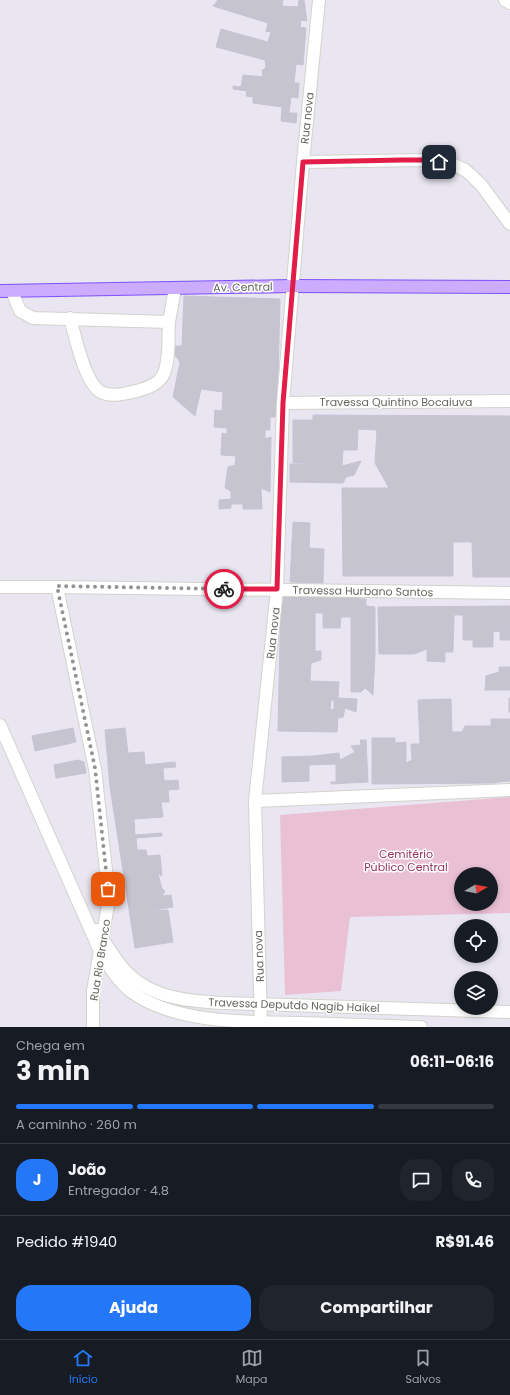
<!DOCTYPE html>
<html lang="pt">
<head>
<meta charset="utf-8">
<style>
	body { margin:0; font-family:Poppins,sans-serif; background:#20242c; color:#f1f3f6; height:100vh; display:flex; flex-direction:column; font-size:15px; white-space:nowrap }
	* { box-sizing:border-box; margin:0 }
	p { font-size:13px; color:#9ea1a6 }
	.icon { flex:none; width:22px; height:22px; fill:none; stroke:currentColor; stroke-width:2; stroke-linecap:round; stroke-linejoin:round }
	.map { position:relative; height:1027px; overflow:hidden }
	.panel { display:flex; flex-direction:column; background:#171b24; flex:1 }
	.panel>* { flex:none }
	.needle { width:26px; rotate:81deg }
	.fabs { position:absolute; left:454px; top:867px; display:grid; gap:8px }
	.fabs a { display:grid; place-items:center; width:44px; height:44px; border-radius:50%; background:#171b24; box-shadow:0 2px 6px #0003; font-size:20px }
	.pin { position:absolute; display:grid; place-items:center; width:34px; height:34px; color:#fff; margin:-17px; border-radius:8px; box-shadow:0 2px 6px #0006 }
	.courier { position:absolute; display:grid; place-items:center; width:40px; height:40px; margin:-20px; border:3px solid #e11d48; border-radius:50%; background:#fff; color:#222; box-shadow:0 1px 5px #0007 }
	.overview em { font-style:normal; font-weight:700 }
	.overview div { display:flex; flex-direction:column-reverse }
	.overview { display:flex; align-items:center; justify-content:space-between; height:68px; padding:0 16px }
	h1 { font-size:26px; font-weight:700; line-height:30px }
	.bar { display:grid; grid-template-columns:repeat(4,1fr); gap:6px 4px; align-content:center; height:48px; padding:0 16px }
	.bar i { height:5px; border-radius:3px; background:#363941 }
	.bar .selected { background:#2478f8 }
	.bar p { grid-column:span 4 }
	.line { display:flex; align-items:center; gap:10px; padding:0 16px; border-top:1px solid #363941 }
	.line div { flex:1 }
	.round { display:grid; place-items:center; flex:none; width:42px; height:42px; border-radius:16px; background:#20242c }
	.cta { display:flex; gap:8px; margin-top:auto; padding:8px 16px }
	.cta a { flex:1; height:46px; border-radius:16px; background:#2478f8; color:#fff; font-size:16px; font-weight:700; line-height:46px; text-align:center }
	.cta a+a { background:#20242c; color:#f1f3f6 }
	.tabs { display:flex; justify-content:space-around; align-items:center; height:56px; border-top:1px solid #363941; background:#171b24; font-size:11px; color:#9ea1a6 }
	.tabs a { display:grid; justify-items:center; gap:2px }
	.tabs .selected { color:#2478f8 }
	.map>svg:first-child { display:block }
</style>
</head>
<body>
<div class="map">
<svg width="510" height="1027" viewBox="0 0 510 1027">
	<rect width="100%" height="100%" fill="#e9e6f1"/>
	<!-- green -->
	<path fill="#eac0d4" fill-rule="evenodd" d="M510,797v116l-160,4 -9,74 -56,4 -5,-180zM461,874h30v30h-30z"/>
	<!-- building -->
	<path fill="#c6c4ce" stroke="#c7c3d6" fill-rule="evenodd" d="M218,0h65l-1,6 16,1 1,-7h5l3,21 -6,-1 -1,7 6,1 -3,37 -7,-1 -2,19h5l-1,15 -7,-1 -2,16h8l-1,10 -15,-2 1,-14 -29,-4v-6l-7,-1 1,-5 -14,-2v-3l8,1 2,-12 20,2 -1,-7 4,-2 -1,-8 -49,-13 5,-18 47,13 3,-11 -5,1 2,-9 -55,-17z
		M184,296l96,3 -3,118h-7v13h-5v9l6,-2 -1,55 -9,-4 1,21h-19v-5h-12v4l-12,1v-9l12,-1v-8l-6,-3 3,-21 7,-2 1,-9 -15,-1 1,-22 5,1v-6l-13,-1 1,-17 7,1 1,-19 -22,-3 -6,27 -22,-19 7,-35 -6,-8v-8h8z
		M313,415l197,1v161h-37l-1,-35h-19v34h-110l-1,-88h47l-14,-25 2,-33 -19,-1 -1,21h-14l-1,16 19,-5 -7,14 -8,2 -3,6 -53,-1v-18h15v-1h-12v-43h20z
		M293,522l17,1 -1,25 15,1 -1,34 -33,-1z
		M281,591l78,2v6h7v7l9,1v47l-2,41 -8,-7 -4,4h-10v-75h-10l-1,11h-17v-15h-8v38h6v9l-10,3 -1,18 29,1 -1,16 19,1 -1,13 -11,-4 -2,9 -5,1 -1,14 -59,-1zM331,700h3v10l-4,-1z
		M510,606v34h-10v-9l-7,1v15h-20v-7h-10v-25h-9l-1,37h-8v10l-18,-1v-12l-13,5h-35l-1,-47z
		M499,667h11v23h-25l1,-14 13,-4z
		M509,698h1v14h-1z
		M451,699l1,33h10l3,-6h26v-7h19v62l-12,1 -2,1 -124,1v-46h23v5l11,-1v21l6,-3 -1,-16h9l-2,-44z
		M73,728l3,14 -41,9 -3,-15z
		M125,728l3,25 16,-1 1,13 30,-3 1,5 -13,1 1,13 14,-1 1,9 -11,1 1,12h-8l2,15 -29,2 1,16 27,-2v3l-26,2 1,12h9l1,6 13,-1 2,21 -4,-2 4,15 3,2 -3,5 9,-1 2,12 -18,3 1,1 12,-1 5,32 -38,6 -25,-161 -5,-57z
		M360,740h6l2,42 -37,2v-2h5v-18l-27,1v16l-27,1v-25l32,-1 25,-3 1,7 15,-8 -4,-6 10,-1z
		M78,760l6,2 2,11 -30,5 -2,-13z"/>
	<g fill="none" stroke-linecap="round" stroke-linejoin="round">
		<!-- minor casing -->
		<g stroke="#d2d3cc" stroke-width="14">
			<path id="minor" d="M505,0l5,3
				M303,162l123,-2 22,2 17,8 6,5 11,11 28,38
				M12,291l8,20 13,7 136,4
				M70,318c5,18 15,66 31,74 11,6 25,1 36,-1 10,-3 23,-7 27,-18 6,-16 4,-35 5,-51 2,-11 4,-23 6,-34
				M283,403l227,-2
				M0,587h57l453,6
				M57,587l38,182 13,120v16l-15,86v36
				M255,801l255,-11
				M261,1027l-6,-226 22,-212 6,-186 20,-241 16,-162"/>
		</g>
		<!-- tertiary casing -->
		<g stroke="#d2d3cc" stroke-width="14">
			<path id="tertiary" d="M0,725l100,226c9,15 18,31 33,42 44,31 117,29 169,30 39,1 79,3 119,4
				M96,930c9,12 16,24 25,36 26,32 64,35 102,37l287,9"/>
		</g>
		<!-- primary casing -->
		<g stroke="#7c52fd" stroke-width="14">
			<path id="primary" d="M0,291l292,-5 218,1"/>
		</g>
		<!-- minor -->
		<use href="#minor" stroke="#fff" stroke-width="12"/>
		<!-- tertiary -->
		<use href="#tertiary" stroke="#fff" stroke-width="12"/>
		<!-- primary -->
		<use href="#primary" stroke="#cbacff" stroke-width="12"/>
	</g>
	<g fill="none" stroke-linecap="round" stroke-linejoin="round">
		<!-- done -->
		<path stroke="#949391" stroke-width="4" stroke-dasharray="0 7.2" d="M108,889l-13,-121 -38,-182 167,3"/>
		<!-- route -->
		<path stroke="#e11d48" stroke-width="5" d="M224,589h53l6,-186 20,-241 99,-2h24l13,2"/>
	</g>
	<g text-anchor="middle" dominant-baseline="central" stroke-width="3" stroke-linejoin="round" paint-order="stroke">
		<!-- street labels -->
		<g font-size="11" fill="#66675d" stroke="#fff">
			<text transform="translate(307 118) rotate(-84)">Rua nova</text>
			<text transform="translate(243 287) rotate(-1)">Av. Central</text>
			<text x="396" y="402">Travessa Quintino Bocaiuva</text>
			<text transform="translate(363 591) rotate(1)">Travessa Hurbano Santos</text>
			<text transform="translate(273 633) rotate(-84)">Rua nova</text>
			<text transform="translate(259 956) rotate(-92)">Rua nova</text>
			<text transform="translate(100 960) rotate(-81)">Rua Rio Branco</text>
			<text transform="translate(294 1005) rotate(2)">Travessa Deputdo Nagib Haikel</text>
		</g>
		<!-- park labels -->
		<g font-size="11" fill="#93315a" stroke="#fff">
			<text x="406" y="854">Cemitério<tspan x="406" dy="13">Público Central</tspan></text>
		</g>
	</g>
</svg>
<div class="fabs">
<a><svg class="needle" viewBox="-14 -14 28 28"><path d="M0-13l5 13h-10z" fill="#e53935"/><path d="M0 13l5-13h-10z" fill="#9ea1a6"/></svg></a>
<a><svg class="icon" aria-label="locate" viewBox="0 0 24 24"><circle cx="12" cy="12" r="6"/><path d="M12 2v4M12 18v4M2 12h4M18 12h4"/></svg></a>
<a><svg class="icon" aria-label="layers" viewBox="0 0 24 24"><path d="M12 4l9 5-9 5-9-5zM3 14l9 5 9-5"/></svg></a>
</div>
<div class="pin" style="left:108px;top:889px;background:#ea580c"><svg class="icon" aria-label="bag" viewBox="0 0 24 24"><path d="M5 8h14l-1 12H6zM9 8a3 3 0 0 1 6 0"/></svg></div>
<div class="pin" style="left:439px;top:162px;background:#1f2937"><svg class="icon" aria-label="home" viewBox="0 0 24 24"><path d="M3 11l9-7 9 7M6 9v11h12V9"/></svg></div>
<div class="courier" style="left:224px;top:589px"><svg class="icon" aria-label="bike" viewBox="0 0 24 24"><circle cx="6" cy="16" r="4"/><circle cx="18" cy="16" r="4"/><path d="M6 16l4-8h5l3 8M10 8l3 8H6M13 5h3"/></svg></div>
</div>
<section class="panel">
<div class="overview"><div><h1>3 min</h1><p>Chega em</p></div><em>06:11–06:16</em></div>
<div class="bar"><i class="selected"></i><i class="selected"></i><i class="selected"></i><i></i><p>A caminho · 260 m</p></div>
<div class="line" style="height:72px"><b class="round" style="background:#2478f8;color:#fff">J</b><div><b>João</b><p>Entregador · 4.8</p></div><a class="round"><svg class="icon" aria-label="chat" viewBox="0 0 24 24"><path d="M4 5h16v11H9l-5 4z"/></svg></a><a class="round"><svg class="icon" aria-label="phone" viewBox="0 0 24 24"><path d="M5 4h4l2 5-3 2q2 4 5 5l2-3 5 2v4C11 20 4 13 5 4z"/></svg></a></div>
<div class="line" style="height:52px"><div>Pedido #1940</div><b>R$91.46</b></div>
<div class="cta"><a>Ajuda</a><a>Compartilhar</a></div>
</section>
<nav class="tabs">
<a class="selected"><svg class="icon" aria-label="home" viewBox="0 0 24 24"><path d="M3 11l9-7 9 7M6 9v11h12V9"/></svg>Início</a>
<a><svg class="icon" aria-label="map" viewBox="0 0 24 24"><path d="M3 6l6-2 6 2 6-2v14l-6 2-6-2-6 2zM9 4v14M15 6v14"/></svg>Mapa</a>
<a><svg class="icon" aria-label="saved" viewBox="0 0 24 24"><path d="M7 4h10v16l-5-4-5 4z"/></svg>Salvos</a>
</nav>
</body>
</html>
